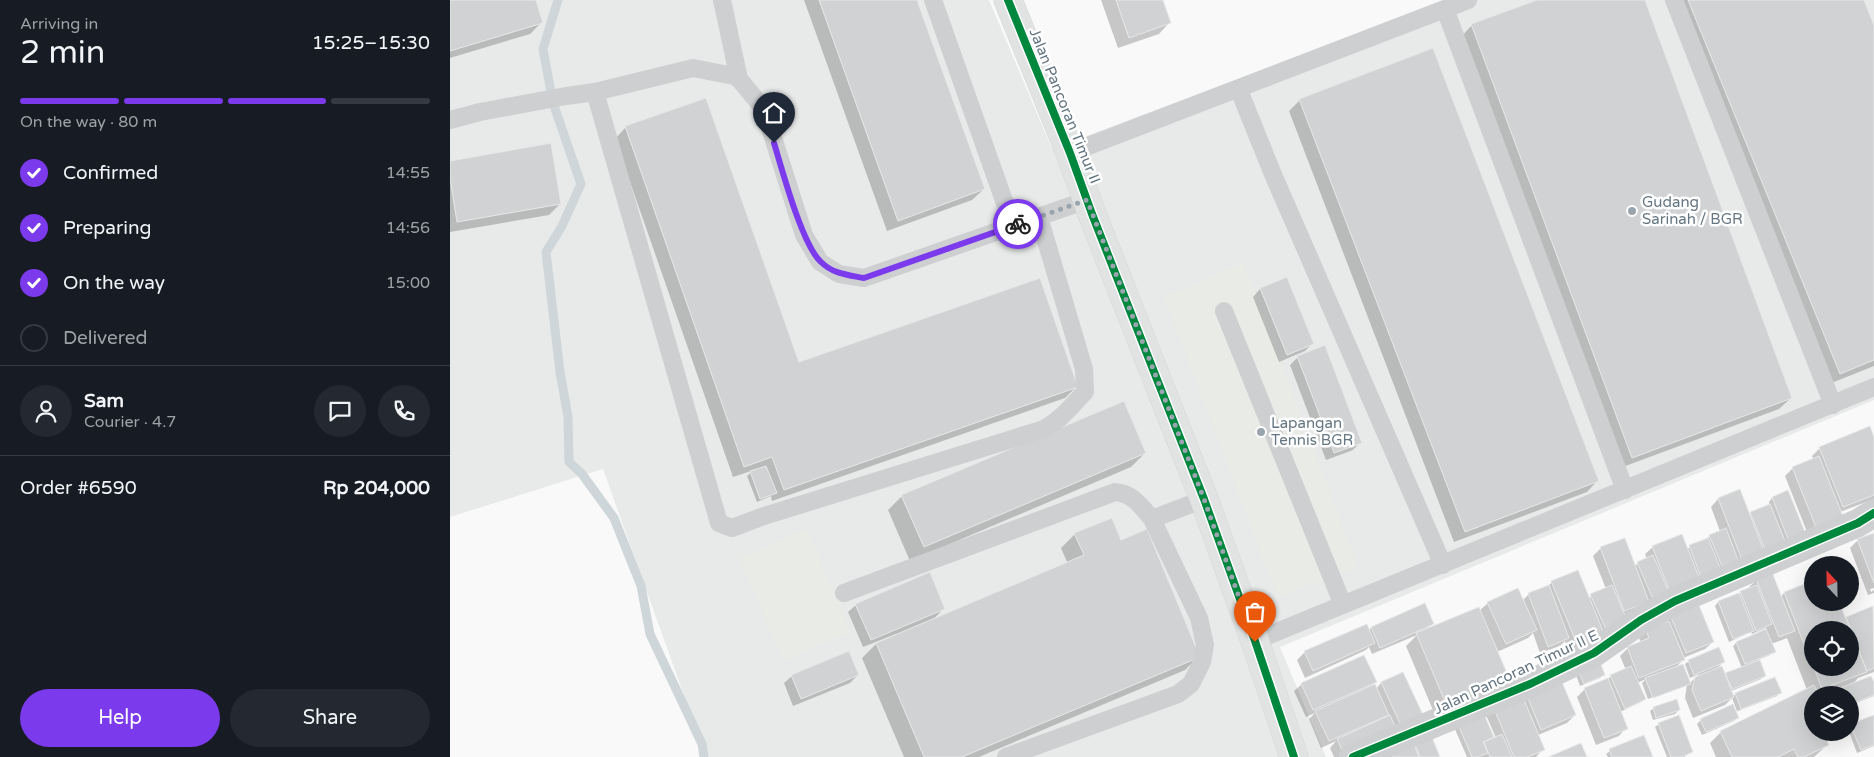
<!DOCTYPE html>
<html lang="en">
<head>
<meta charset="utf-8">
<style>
	body { margin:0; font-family:"Varela Round",sans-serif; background:#242831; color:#f1f3f6; height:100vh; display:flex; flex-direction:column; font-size:19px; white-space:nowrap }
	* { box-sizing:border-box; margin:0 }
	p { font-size:16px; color:#9ea1a6 }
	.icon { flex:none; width:28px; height:28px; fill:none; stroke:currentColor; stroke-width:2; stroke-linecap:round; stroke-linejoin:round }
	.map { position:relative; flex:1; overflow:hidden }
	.side { display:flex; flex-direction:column; background:#171b24; width:450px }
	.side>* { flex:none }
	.needle { width:32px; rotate:338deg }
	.controls { position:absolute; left:1354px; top:556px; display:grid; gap:10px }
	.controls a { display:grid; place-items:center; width:55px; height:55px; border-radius:50%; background:#171b24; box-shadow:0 5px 20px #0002; font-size:25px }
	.pin { position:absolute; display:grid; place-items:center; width:42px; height:42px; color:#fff; margin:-51px -21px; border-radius:50% 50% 50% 0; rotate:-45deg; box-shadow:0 0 5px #0007 }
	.pin .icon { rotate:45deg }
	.courier { position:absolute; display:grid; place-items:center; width:50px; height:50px; margin:-25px; border:4px solid #7c3aed; border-radius:50%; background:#fff; color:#222; box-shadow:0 1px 6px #0007 }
	.headline em { font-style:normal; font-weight:600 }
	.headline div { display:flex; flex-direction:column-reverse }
	.headline { display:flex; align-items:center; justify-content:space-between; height:85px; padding:0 20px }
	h1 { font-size:32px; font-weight:600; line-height:38px }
	.bar { display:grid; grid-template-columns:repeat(4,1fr); gap:8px 5px; align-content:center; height:60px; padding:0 20px }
	.bar i { height:6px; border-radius:4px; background:#363941 }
	.bar .active { background:#7c3aed }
	.bar p { grid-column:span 4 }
	.line { display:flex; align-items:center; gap:12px; padding:0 20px; border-top:1px solid #363941 }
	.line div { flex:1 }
	.round { display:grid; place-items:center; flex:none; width:52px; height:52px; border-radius:26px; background:#242831 }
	ol { padding:0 20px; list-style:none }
	li { display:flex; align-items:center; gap:15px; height:55px }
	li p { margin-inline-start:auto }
	li .icon { padding:5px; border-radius:50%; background:#7c3aed; color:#fff; stroke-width:4 }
	li:last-child { color:#9ea1a6 }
	li i { width:28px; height:28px; border:2px solid #363941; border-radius:50% }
	.action { display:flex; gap:10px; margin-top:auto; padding:10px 20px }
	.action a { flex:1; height:58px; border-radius:30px; background:#7c3aed; color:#fff; font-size:20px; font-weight:600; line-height:58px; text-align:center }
	.action a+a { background:#242831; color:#f1f3f6 }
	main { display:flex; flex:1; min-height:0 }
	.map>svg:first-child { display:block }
</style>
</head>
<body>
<main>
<section class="side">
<div class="headline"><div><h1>2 min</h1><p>Arriving in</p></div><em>15:25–15:30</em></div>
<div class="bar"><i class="active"></i><i class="active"></i><i class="active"></i><i></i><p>On the way · 80 m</p></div>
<ol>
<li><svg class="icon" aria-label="check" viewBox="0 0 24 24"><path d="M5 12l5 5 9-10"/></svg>Confirmed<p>14:55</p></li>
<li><svg class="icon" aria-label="check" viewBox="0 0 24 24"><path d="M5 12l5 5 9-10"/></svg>Preparing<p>14:56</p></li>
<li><svg class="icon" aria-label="check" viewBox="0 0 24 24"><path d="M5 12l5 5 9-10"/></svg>On the way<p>15:00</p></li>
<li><i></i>Delivered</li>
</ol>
<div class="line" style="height:90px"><a class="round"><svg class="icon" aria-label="person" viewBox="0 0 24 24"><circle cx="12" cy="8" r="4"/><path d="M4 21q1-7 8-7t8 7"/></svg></a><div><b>Sam</b><p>Courier · 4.7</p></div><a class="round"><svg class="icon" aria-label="chat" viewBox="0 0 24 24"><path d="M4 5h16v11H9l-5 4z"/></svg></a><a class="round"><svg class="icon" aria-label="phone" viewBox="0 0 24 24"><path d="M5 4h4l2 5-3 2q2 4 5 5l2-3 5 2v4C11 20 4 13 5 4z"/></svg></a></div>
<div class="line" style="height:65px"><div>Order #6590</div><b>Rp 204,000</b></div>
<div class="action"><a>Help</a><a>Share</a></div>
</section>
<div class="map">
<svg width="1424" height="757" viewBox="0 0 1424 757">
	<rect width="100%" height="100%" fill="#f9f9f9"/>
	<!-- built -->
	<path fill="#e8e9e9" d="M0,0h539l63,149 396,-149h426v400l-594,247 46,110h-620l-103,-288 -153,48z"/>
	<!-- green -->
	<path fill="#e8ebe6" d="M794,262l114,305 -81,30 -113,-300z
		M357,529l44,103 -68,29 -44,-103z"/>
	<!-- shadow -->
	<path fill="#0003" fill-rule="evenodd" d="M0,0h85l6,23 -11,11 -80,24z
		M354,0h112l68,189 -12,11 -85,31z
		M651,0h61l8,22 -11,12 -41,14z
		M1090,0h103l148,398 -12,11 -159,59 -159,-431 11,-12z
		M1222,0h190l12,28v338l-45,18z
		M850,100l298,380 -11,12 -133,50 -165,-431z
		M176,127l172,237 278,23 -11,11 -293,103 -1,-5 -14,6 -10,-26 7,-6 -21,7 -118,-338z
		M0,162l110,42 -11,11 -99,17z
		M837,279l26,64 -8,8 -26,11 -26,-65 7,-8z
		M848,357l62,85 -7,8 -27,10 -36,-95z
		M1424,440v59l-34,13 -31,25 -24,-61 8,-8 21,-8 -2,-4 8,-8z
		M695,453l-14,14 -221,94 -22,-51 14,-14z
		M1289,491l10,24 21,-9 -1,-4 3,-4 15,-6 16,40 -232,124 -6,-15 -5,5 -20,7 -7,-20 -5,5 -31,14 11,26 -73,37 -29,-69 11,-11 -45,19 -3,-7 -3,3 -61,28 -8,-18 8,-8 63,-21 3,-3 53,-23 8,18 -7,8 54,-20 9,-8 34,-2 7,-7 17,-6 6,-6 36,16 18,-9 -13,-33 8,-8 33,18 13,-7 -2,-5 8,-7 34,2 33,-18 -9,-24 7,-8z
		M625,534l46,7 78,115 -14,14 -206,87h-75l-42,-99 14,-14 21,-8 -1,-2 -33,13 -15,-35 8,-7 87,4 -11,12 136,-57 -7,-16z
		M1424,534v54l-4,1 1,3 3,-2v3l-6,2 -18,-47 8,-8z
		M1307,580l24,17 3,-4 28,-11v20l33,18 28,-12 1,64 -16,6 -6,7 22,-4v15l-24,9v-10h-21l4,-4 -10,4h-11v37h19l-6,7 3,5 -14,13h-98l-6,-14 11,-11 86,-42 -20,-52 -16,6 3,8 -4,3 -12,5 7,16 -4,3 -30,12 2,6 2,-3 45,-2 -3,4 -42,16 2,5 -3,4 -32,14 -5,-11 4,-4 36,-9 -5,-13 -7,7 -32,13 -8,-20 2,-14 -39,15 -6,-16 4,-4 -9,4 8,16 -4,3 -21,10 6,16 -7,8 -23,9 -19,-48 8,-8 22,-9 3,-3 16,-7 -6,-14 8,-8 13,-5 -2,-5 30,-27 44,31 -8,7 -22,9v2l-8,8 15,15 9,-9 -9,4 -5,-14 4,-3 34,1 -7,8 8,6 18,-8 -9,-22 3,-3 31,-12 -1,-3 -14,6 -1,-2 -22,10 -14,-36 3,-4 32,-13 -1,-2zM1362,630h38v38h-38z
		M953,674l20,43 -65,40h-24l-4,-9 6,-7 -15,7 -12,-29 6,-6 -9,4 -12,-26 8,-7 73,-2 -6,6 7,1 5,-6z
		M408,675l-8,8 -57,23 -9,-23 8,-7z
		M1126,675h28l-4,3 -20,8z
		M1078,697l47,18 -8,8 -29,12 5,14 -7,8h-69l-13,-30 28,-14 11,27 3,-2 -10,-23z
		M1204,708l25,2 -4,4 -22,6 -3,-9z
		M1424,716v30l-17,7 -8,-21h1v-6z
		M1209,724l33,28 -8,5h-17l-12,-30z
		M960,739l29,18h-63z
		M1160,751l41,6h-43l-2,-3z"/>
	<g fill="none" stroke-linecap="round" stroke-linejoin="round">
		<!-- stream -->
		<path stroke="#ced6d9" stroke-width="9" d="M108,0l-15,49 10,54 28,81 -19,42 -16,26 14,120 8,45 1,45 13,12 32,44 27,68 9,48 52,110 2,13"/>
	</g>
	<!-- building -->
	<path fill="#d0d2d3" stroke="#e8e8e8" d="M0,0h86l7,23 -93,28z
		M369,0h98l68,189 -87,32z
		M666,0h47l8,23 -42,15z
		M1087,0h108l147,398 -160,60 -161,-434z
		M1238,0h176l10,25v335l-34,14z
		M983,48l166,433 -134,51 -166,-433z
		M256,98l93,264 241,-84 38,109 -294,103 -12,-33 -28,10 -119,-341z
		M101,143l10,61 -104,18 -7,-44v-17z
		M837,277l27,67 -27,11 -27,-67z
		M875,345l37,98 -28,10 -37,-97z
		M674,401l22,52 -222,94 -23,-52z
		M1420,426l4,11v58l-31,12 -24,-60z
		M1369,456l25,63 -27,11 -25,-63z
		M316,466l11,27 -17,6 -10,-28z
		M1290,489l24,62 -22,9 -24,-62z
		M1338,490l17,42 -17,7 -16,-42z
		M1320,504l19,47 -20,8 -19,-47z
		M662,518l9,22 26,-11 53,128 -238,100h-38l-48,-114 208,-88 -10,-22z
		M1276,528l12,32 -16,6 -13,-31z
		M1424,533v50l-17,-44z
		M1232,534l20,51 -30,12 -20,-51z
		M1175,538l24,64 -25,9 -24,-64z
		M1258,538l15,37 -20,8 -14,-38z
		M1203,555l18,42 -16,7 -18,-42z
		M1128,570l28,68 -27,11 -28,-68z
		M480,572l15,37 -74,31 -16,-36z
		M1322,572l23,59 -16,6 -23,-58z
		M1362,581v21h27l28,70 -45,17 -8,-21h36v-38h-38v35l-28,-73z
		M1099,585l20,53 -21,9 -20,-54z
		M1162,585l18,42 -21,9 -19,-42z
		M1307,585l15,39 -16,7 -16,-40z
		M1068,588l19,42 -31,14 -19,-42z
		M1289,593l15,38 -21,8 -15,-38z
		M1246,598l18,44 -28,11 -18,-43z
		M975,603l9,21 -54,24 -9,-21z
		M1423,606l1,62 -7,3 -21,-54z
		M1029,607l30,71 -63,26 -30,-71z
		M1219,621l16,39 -46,18 -12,-31 22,-9 -3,-8z
		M917,624l8,19 -62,28 -9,-20z
		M1316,629l10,23 -31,12 -9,-22z
		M1269,647l6,15 -31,13 -6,-15z
		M399,651l10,24 -58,24 -10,-24z
		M914,655l13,27 -64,28 -12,-27z
		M1310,660l6,16 -34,13 -7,-16z
		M1150,662l5,13 -21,9 -6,-14z
		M1233,664l8,20 -38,14 -8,-20z
		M1181,666l15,33 -21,10 -15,-34z
		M1272,666l12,31 -33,14 -9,-21 3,-13z
		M953,672l21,45 -22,11 -21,-46z
		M1421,676l3,6v13l-24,9v-9h-18l-2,-3z
		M1325,677l7,16 -41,16 -6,-16z
		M1158,678l20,51 -24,9 -20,-50z
		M1112,682l14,33 -35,15 -14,-34z
		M925,684l14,31 -60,26 -14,-30z
		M1364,685l5,10h-7v37h16l-4,2 5,11 -25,12h-6l-4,-8 -16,8h-46l-12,-26z
		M1072,695l23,55 -18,7h-13l-21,-51z
		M1227,699l3,11 -24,8 -3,-11z
		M1283,704l6,14 -33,14 -6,-13z
		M1033,712l11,25 -11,5 5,11 -11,4h-5l-15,-35z
		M940,715l9,20 -54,22 -8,-18z
		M1229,715l14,37 -12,5h-10l-13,-34z
		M1424,715v30l-13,5 -11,-26z
		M980,732l10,25h-20l-7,-18z
		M1052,734l10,23h-22l-6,-15z
		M1194,735l9,22h-41l-3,-8z
		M961,737l8,20h-26l-4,-11z
		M1131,743l6,14h-39z"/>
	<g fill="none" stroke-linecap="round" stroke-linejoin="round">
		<!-- secondary casing -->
		<g stroke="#d5d6d7" stroke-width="29">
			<path id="secondary" d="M558,0l62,153 22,61 112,285 51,142 39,116"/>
		</g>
		<!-- lane -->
		<path stroke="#cecfd0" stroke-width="18" d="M272,0l17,79
			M483,0l80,226
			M1224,0l159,405
			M995,9l180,481
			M789,90l33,82 171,393
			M145,92l124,431 13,5 32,-12 280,-87c17,-9 28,-24 41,-37l-1,-23 -45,-152
			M0,120l30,-8 86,-16 29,-4 98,-24 41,8 5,3 25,30 40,126 16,27 19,12 25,4 223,-78
			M620,153l398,-153
			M774,311l119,294
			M394,593l271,-101c17,1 26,14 37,27l52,-20
			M805,641l619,-254
			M556,757l172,-63 13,-10 11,-22 3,-17 -6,-27 -47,-99"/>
		<!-- street -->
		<path stroke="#cecfd0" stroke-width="28" d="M903,757l177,-73 64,-31 47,-33 34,-19 183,-78 16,-10"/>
		<!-- secondary -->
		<use href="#secondary" stroke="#e1e2e2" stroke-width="28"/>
		<!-- cycleway casing -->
		<g stroke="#fff" stroke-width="11">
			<path id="cycleway" d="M558,0l62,153 22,61 112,285 51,142 39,116
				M903,757l177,-73 64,-31 47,-33 34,-19 183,-78 16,-10"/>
		</g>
		<!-- cycleway -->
		<use href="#cycleway" stroke="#00873e" stroke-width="8"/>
	</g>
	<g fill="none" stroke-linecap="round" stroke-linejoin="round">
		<!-- done -->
		<path stroke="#99a4ac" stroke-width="5" stroke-dasharray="0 9" d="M568,224l69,-24 117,299 51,143"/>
		<!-- route -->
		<path stroke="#7c3aed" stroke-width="6" d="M324,143c8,26 28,102 47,119 12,12 27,13 43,16l154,-54"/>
	</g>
	<!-- markers -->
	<g fill="#99a4ac" stroke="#fff" stroke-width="2">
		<circle cx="1182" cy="211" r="5"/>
		<circle cx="811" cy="432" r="5"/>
	</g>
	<g text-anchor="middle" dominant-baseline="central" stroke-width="5" stroke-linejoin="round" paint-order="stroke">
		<!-- street labels -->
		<g font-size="15" fill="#657683" stroke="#fff">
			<text transform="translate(615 106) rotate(68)">Jalan Pancoran Timur II</text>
			<text transform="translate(1066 672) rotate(-25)">Jalan Pancoran Timur II E</text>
		</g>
		<!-- poi labels -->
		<g font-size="15" fill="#657683" stroke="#fff" text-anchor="start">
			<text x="1192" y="202">Gudang<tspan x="1192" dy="17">Sarinah / BGR</tspan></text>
			<text x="821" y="423">Lapangan<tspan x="821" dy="17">Tennis BGR</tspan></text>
		</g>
	</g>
</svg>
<div class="controls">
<a><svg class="needle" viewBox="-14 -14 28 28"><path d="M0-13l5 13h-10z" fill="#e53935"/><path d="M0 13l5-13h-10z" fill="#9ea1a6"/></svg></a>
<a><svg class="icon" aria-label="locate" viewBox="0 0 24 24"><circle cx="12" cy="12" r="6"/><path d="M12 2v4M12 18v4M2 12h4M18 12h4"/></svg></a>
<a><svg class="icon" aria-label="layers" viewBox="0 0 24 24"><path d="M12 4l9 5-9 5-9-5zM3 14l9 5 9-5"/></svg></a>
</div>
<div class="pin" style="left:805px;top:642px;background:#ea580c"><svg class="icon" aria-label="bag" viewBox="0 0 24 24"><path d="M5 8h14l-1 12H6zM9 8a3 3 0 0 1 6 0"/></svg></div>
<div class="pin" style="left:324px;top:143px;background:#1f2937"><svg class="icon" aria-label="home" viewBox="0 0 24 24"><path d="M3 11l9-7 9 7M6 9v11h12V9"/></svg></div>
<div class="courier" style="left:568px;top:224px"><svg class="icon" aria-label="bike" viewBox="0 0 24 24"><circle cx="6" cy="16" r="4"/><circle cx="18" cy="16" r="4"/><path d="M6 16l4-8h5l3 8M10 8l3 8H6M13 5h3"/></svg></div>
</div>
</main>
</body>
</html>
